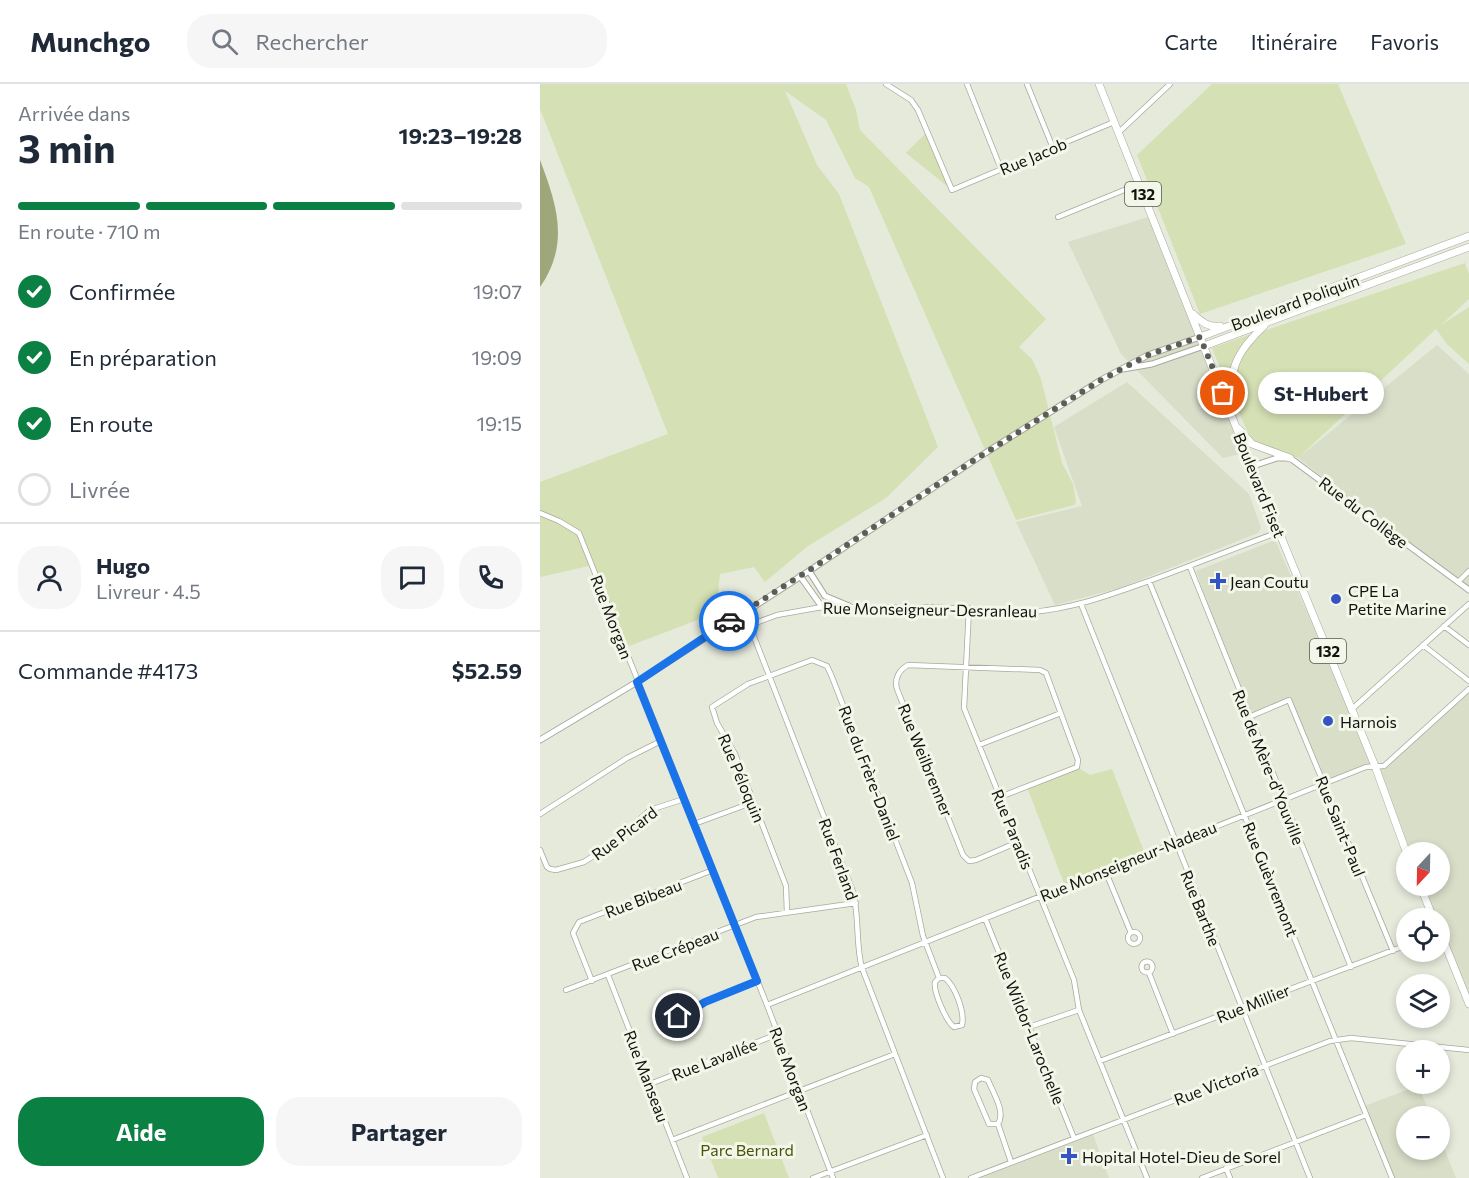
<!DOCTYPE html>
<html lang="fr">
<head>
<meta charset="utf-8">
<style>
	body { margin:0; font-family:Commissioner,sans-serif; background:#f6f6f7; color:#1f2937; height:100vh; display:flex; flex-direction:column; font-size:22px; white-space:nowrap }
	* { box-sizing:border-box; margin:0 }
	p { font-size:20px; color:#747a83 }
	.icon { flex:none; width:33px; height:33px; fill:none; stroke:currentColor; stroke-width:2; stroke-linecap:round; stroke-linejoin:round }
	.map { position:relative; flex:1; overflow:hidden }
	.side { display:flex; flex-direction:column; background:#fff; width:540px }
	.side>* { flex:none }
	.needle { width:39px; rotate:202deg }
	.buttons { position:absolute; left:856px; top:758px; display:grid; gap:12px }
	.buttons a { display:grid; place-items:center; width:54px; height:54px; border-radius:50%; background:#fff; box-shadow:0 3px 9px #0003; font-size:30px }
	.pin { position:absolute; display:grid; place-items:center; width:51px; height:51px; color:#fff; margin:-26px; border:3px solid #fff; border-radius:50%; box-shadow:0 2px 6px #0007 }
	.courier { position:absolute; display:grid; place-items:center; width:60px; height:60px; margin:-30px; border:4px solid #1a73e8; border-radius:50%; background:#fff; color:#222; box-shadow:0 2px 8px #0007 }
	.bubble { position:absolute; height:42px; border-radius:21px; background:#fff; box-shadow:0 3px 9px #0003; font-size:20px; font-weight:700; line-height:42px; text-align:center }
	.head em { font-style:normal; font-weight:700 }
	.head div { display:flex; flex-direction:column-reverse }
	.head { display:flex; align-items:center; justify-content:space-between; height:102px; padding:0 18px }
	h1 { font-size:39px; font-weight:700; line-height:45px }
	.bar { display:grid; grid-template-columns:repeat(4,1fr); gap:9px 6px; align-content:center; height:72px; padding:0 18px }
	.bar i { height:8px; border-radius:4px; background:#e0e1e3 }
	.bar .on { background:#0b8043 }
	.bar p { grid-column:span 4 }
	.line { display:flex; align-items:center; gap:15px; padding:0 18px; border-top:2px solid #e0e1e3 }
	.line div { flex:1 }
	.round { display:grid; place-items:center; flex:none; width:63px; height:63px; border-radius:24px; background:#f6f6f7 }
	ol { padding:0 18px; list-style:none }
	li { display:flex; align-items:center; gap:18px; height:66px }
	li p { margin-inline-start:auto }
	li .icon { padding:6px; border-radius:50%; background:#0b8043; color:#fff; stroke-width:4 }
	li:last-child { color:#747a83 }
	li i { width:33px; height:33px; border:3px solid #e0e1e3; border-radius:50% }
	.cta { display:flex; gap:12px; margin-top:auto; padding:12px 18px }
	.cta a { flex:1; height:69px; border-radius:24px; background:#0b8043; color:#fff; font-size:24px; font-weight:700; line-height:69px; text-align:center }
	.cta a+a { background:#f6f6f7; color:#1f2937 }
	header { display:flex; align-items:center; gap:36px; box-sizing:border-box; height:84px; padding:0 30px; background:#fff; border-bottom:2px solid #e0e1e3 }
	header strong { font-size:28px }
	nav { display:flex; gap:33px; margin-inline-start:auto; font-size:21px }
	.search { width:420px; height:54px; background:#f6f6f7; display:flex; align-items:center; gap:15px; box-sizing:border-box; padding:0 21px; border-radius:24px; color:#747a83; font-size:22px }
	main { display:flex; flex:1; min-height:0 }
	.map>svg:first-child { display:block }
</style>
</head>
<body>
<header>
<strong>Munchgo</strong>
<div class="search"><svg class="icon" aria-label="search" viewBox="0 0 24 24"><circle cx="10" cy="10" r="6"/><path d="M15 15l6 6"/></svg>Rechercher</div>
<nav><a>Carte</a><a>Itinéraire</a><a>Favoris</a></nav>
</header>
<main>
<section class="side">
<div class="head"><div><h1>3 min</h1><p>Arrivée dans</p></div><em>19:23–19:28</em></div>
<div class="bar"><i class="on"></i><i class="on"></i><i class="on"></i><i></i><p>En route · 710 m</p></div>
<ol>
<li><svg class="icon" aria-label="check" viewBox="0 0 24 24"><path d="M5 12l5 5 9-10"/></svg>Confirmée<p>19:07</p></li>
<li><svg class="icon" aria-label="check" viewBox="0 0 24 24"><path d="M5 12l5 5 9-10"/></svg>En préparation<p>19:09</p></li>
<li><svg class="icon" aria-label="check" viewBox="0 0 24 24"><path d="M5 12l5 5 9-10"/></svg>En route<p>19:15</p></li>
<li><i></i>Livrée</li>
</ol>
<div class="line" style="height:108px"><a class="round"><svg class="icon" aria-label="person" viewBox="0 0 24 24"><circle cx="12" cy="8" r="4"/><path d="M4 21q1-7 8-7t8 7"/></svg></a><div><b>Hugo</b><p>Livreur · 4.5</p></div><a class="round"><svg class="icon" aria-label="chat" viewBox="0 0 24 24"><path d="M4 5h16v11H9l-5 4z"/></svg></a><a class="round"><svg class="icon" aria-label="phone" viewBox="0 0 24 24"><path d="M5 4h4l2 5-3 2q2 4 5 5l2-3 5 2v4C11 20 4 13 5 4z"/></svg></a></div>
<div class="line" style="height:78px"><div>Commande #4173</div><b>$52.59</b></div>
<div class="cta"><a>Aide</a><a>Partager</a></div>
</section>
<div class="map">
<svg width="929" height="1094" viewBox="0 0 929 1094">
	<rect width="100%" height="100%" fill="#e6eadb"/>
	<!-- built -->
	<path fill="#d8dec8" d="M608,133l96,236 -21,5 -102,-104 -53,-112z
		M897,261l32,29v215l-171,-131z
		M587,298l122,112 12,34 -3,5 -138,55 -65,17 -39,-83 66,-16 -28,-79z
		M735,456l100,226h10l84,-77v314l-29,-73v-12h-5l-13,-33h18v-33h-31l-34,-86 -51,17 -35,-83 -40,17 -53,-146z
		M878,1002l13,30h-24v33h33v-11l16,40h-63l-29,-72z
		M553,1050l16,44h-130z"/>
	<!-- green -->
	<path fill="#d5e0b4" d="M0,0h306l10,26 4,20 186,189 -27,28 13,12 9,20 21,84 11,21 3,18 -2,3 -58,15 -147,-333 -14,-9 -29,-58 -41,-29 32,74 22,29 99,253 -52,51 -78,48 -43,36 -11,-15 -34,7 -4,39 -87,33 -40,-80 -49,11v-95l128,-48 -128,-325z
		M672,0h126l68,160 -206,70 -63,-159z
		M387,48l25,58 -46,-37z
		M925,179l4,11v25l-28,26 28,-18v57l-22,-20 -11,-15 -138,129 -47,-18c-13,-31 -30,-57 -7,-89 8,-10 14,-16 25,-22z
		M711,250l-17,24 -6,30 -16,-40z
		M537,683l13,8 22,-6 33,85 -80,32 -38,-99z
		M224,1029l25,65h-71l-16,-41z"/>
	<!-- water -->
	<path fill="#9da77a" d="M0,76c17,45 30,84 0,127z"/>
	<g fill="none" stroke-linecap="round" stroke-linejoin="round">
		<!-- minor casing -->
		<g stroke="#a7aa9d" stroke-width="6">
			<path id="minor" d="M346,0l25,16 7,10 34,80 162,-68
				M427,0l34,85
				M487,0l26,64
				M578,49l52,-49
				M518,133l81,-33
				M0,429l19,8 20,12 188,472 66,173
				M650,483l161,400
				M609,497l243,597
				M918,498l11,-11
				M541,520l229,574
				M429,524l-5,100 110,272 5,30 68,168
				M204,527l108,278c8,25 3,53 10,79l81,210
				M210,541l27,-10 45,-8h105l103,5c42,-3 80,-17 119,-31 44,-16 86,-33 130,-49
				M904,542l25,19
				M883,561l46,36
				M811,626l118,-106
				M709,633l40,-17 104,251
				M439,661l82,-32
				M460,713l77,-30 1,-7 -32,-87 -6,-3 -132,-5c-9,5 -14,14 -11,24l66,166 6,6 7,-1 42,-18
				M0,730l87,-56 34,-17
				M154,740l60,-22
				M0,766l7,17 3,2 6,1 28,-8 29,-19 37,-33 34,-11
				M565,786l26,63
				M247,829l-1,-27 -51,-132 -18,-31 -5,-16 36,-23 64,-24 15,6 5,11 80,206 11,53 16,42
				M445,834l89,220
				M588 854a6 6 0 1 1 12 0a6 6 0 1 1-12 0Z
				M601.5 883a5.5 5.5 0 1 1 11 0a5.5 5.5 0 1 1-11 0Z
				M609,889l24,61
				M68,891l79,203
				M399,894h6c10,8 20,34 17,47l-8,2c-8,-6 -21,-36 -19,-45z
				M52,897l-19,-48 6,-11 134,-52
				M26,906l190,-73 100,-14
				M138 928a7 7 0 1 1 14 0a7 7 0 1 1-14 0Z
				M227,921l599,-238 18,-1 85,-77
				M152,926l13,-8 52,-21
				M489,943l50,-17
				M560,977l307,-116
				M110,1000l128,-50
				M458,1040h-9l-15,-35 1,-7 6,-4 7,2c5,13 18,32 10,44l13,38
				M132,1056l223,-86
				M686,1084l4,10
				M273,1094l114,-43
				M431,1094l359,-137 21,-3 118,12
				M662,1094l164,-63"/>
		</g>
		<!-- tertiary casing -->
		<g stroke="#a7aa9d" stroke-width="7">
			<path id="tertiary" d="M583,285l29,-5 52,-18
				M713,382l24,-8h13l179,132
				M269,487l16,25 24,10
				M260,492l22,31
				M0,656l97,-58 172,-111 170,-114 122,-77 47,-25 52,-18"/>
		</g>
		<!-- primary casing -->
		<g stroke="#a7aa9d" stroke-width="8">
			<path id="primary" d="M559,0l128,321 148,361 32,88
				M653,230c8,7 15,14 27,12
				M660,253l269,-101
				M664,262l265,-99
				M687,318c6,-37 9,-50 37,-76
				M699,345l13,15 38,14
				M880,801l13,33
				M900,848l29,72"/>
		</g>
		<!-- minor -->
		<use href="#minor" stroke="#fff" stroke-width="4.5"/>
		<!-- tertiary -->
		<use href="#tertiary" stroke="#fff" stroke-width="5"/>
		<!-- primary -->
		<use href="#primary" stroke="#fff" stroke-width="7"/>
	</g>
	<g fill="none" stroke-linecap="round" stroke-linejoin="round">
		<!-- done -->
		<path stroke="#5c5e56" stroke-width="6" stroke-dasharray="0 10.8" d="M189,537l79,-50 171,-114 122,-77 47,-25 52,-18 23,56"/>
		<!-- route -->
		<path stroke="#1a73e8" stroke-width="8" d="M138,932l4,3 6,-1 4,-8 13,-8 52,-21 -120,-299 92,-61"/>
	</g>
	<!-- markers -->
	<g fill="#3653c4" stroke="#f3f7e9" stroke-width="2">
		<path d="M675 488h6v6h6v6h-6v6h-6v-6h-6v-6h6z"/>
		<circle cx="796" cy="515" r="6"/>
		<circle cx="788" cy="637" r="6"/>
		<path d="M526 1063h6v6h6v6h-6v6h-6v-6h-6v-6h6z"/>
	</g>
	<g text-anchor="middle" dominant-baseline="central" stroke-width="6" stroke-linejoin="round" paint-order="stroke">
		<!-- shield labels -->
		<g fill="#f3f7e9" stroke="#565750" stroke-width="1.5">
			<rect x="585" y="98" width="36" height="24" rx="4.5"/>
			<rect x="770" y="555" width="36" height="24" rx="4.5"/>
		</g>
		<g font-size="15" font-weight="bold" fill="#12130e">
			<text x="603" y="110">132</text>
			<text x="788" y="567">132</text>
		</g>
		<!-- street labels -->
		<g font-size="16" fill="#12130e" stroke="#f3f7e9">
			<text transform="translate(493 72) rotate(-23)">Rue Jacob</text>
			<text transform="translate(755 218) rotate(-20)">Boulevard Poliquin</text>
			<text transform="translate(720 401) rotate(68)">Boulevard Fiset</text>
			<text transform="translate(824 428) rotate(37)">Rue du Collège</text>
			<text transform="translate(390 525) rotate(1)">Rue Monseigneur-Desranleau</text>
			<text transform="translate(72 533) rotate(69)">Rue Morgan</text>
			<text transform="translate(386 676) rotate(68)">Rue Weilbrenner</text>
			<text transform="translate(729 683) rotate(68)">Rue de Mère-d'Youville</text>
			<text transform="translate(330 689) rotate(69)">Rue du Frère-Daniel</text>
			<text transform="translate(202 694) rotate(67)">Rue Péloquin</text>
			<text transform="translate(801 742) rotate(68)">Rue Saint-Paul</text>
			<text transform="translate(473 745) rotate(68)">Rue Paradis</text>
			<text transform="translate(84 749) rotate(-37)">Rue Picard</text>
			<text transform="translate(299 775) rotate(70)">Rue Ferland</text>
			<text transform="translate(588 777) rotate(-22)">Rue Monseigneur-Nadeau</text>
			<text transform="translate(731 795) rotate(68)">Rue Guèvremont</text>
			<text transform="translate(103 814) rotate(-21)">Rue Bibeau</text>
			<text transform="translate(661 824) rotate(68)">Rue Barthe</text>
			<text transform="translate(135 865) rotate(-21)">Rue Crépeau</text>
			<text transform="translate(713 919) rotate(-22)">Rue Millier</text>
			<text transform="translate(490 944) rotate(68)">Rue Wildor-Larochelle</text>
			<text transform="translate(174 975) rotate(-21)">Rue Lavallée</text>
			<text transform="translate(251 985) rotate(69)">Rue Morgan</text>
			<text transform="translate(107 992) rotate(69)">Rue Manseau</text>
			<text transform="translate(676 1000) rotate(-21)">Rue Victoria</text>
		</g>
		<!-- poi labels -->
		<g font-size="16" fill="#12130e" stroke="#f3f7e9" text-anchor="start">
			<text x="690" y="497">Jean Coutu</text>
			<text x="808" y="506">CPE La<tspan x="808" dy="18">Petite Marine</tspan></text>
			<text x="800" y="637">Harnois</text>
			<text x="542" y="1072">Hopital Hotel-Dieu de Sorel</text>
		</g>
		<!-- park labels -->
		<g font-size="16" fill="#485309" stroke="#f3f7e9">
			<text x="207" y="1065">Parc Bernard</text>
		</g>
	</g>
</svg>
<div class="buttons">
<a><svg class="needle" viewBox="-14 -14 28 28"><path d="M0-13l5 13h-10z" fill="#e53935"/><path d="M0 13l5-13h-10z" fill="#747a83"/></svg></a>
<a><svg class="icon" aria-label="locate" viewBox="0 0 24 24"><circle cx="12" cy="12" r="6"/><path d="M12 2v4M12 18v4M2 12h4M18 12h4"/></svg></a>
<a><svg class="icon" aria-label="layers" viewBox="0 0 24 24"><path d="M12 4l9 5-9 5-9-5zM3 14l9 5 9-5"/></svg></a>
<a>+</a>
<a>−</a>
</div>
<div class="pin" style="left:683px;top:309px;background:#ea580c"><svg class="icon" aria-label="bag" viewBox="0 0 24 24"><path d="M5 8h14l-1 12H6zM9 8a3 3 0 0 1 6 0"/></svg></div>
<div class="pin" style="left:138px;top:932px;background:#1f2937"><svg class="icon" aria-label="home" viewBox="0 0 24 24"><path d="M3 11l9-7 9 7M6 9v11h12V9"/></svg></div>
<div class="courier" style="left:189px;top:537px"><svg class="icon" aria-label="car" viewBox="0 0 24 24"><path d="M5 17H2v-5l4-1 3-4h7l3 4 3 1v5h-3M9 17h6M6 11h13"/><circle cx="7" cy="17" r="2"/><circle cx="17" cy="17" r="2"/></svg></div>
<div class="bubble" style="left:718px;top:288px;width:126px">St-Hubert</div>
</div>
</main>
</body>
</html>
